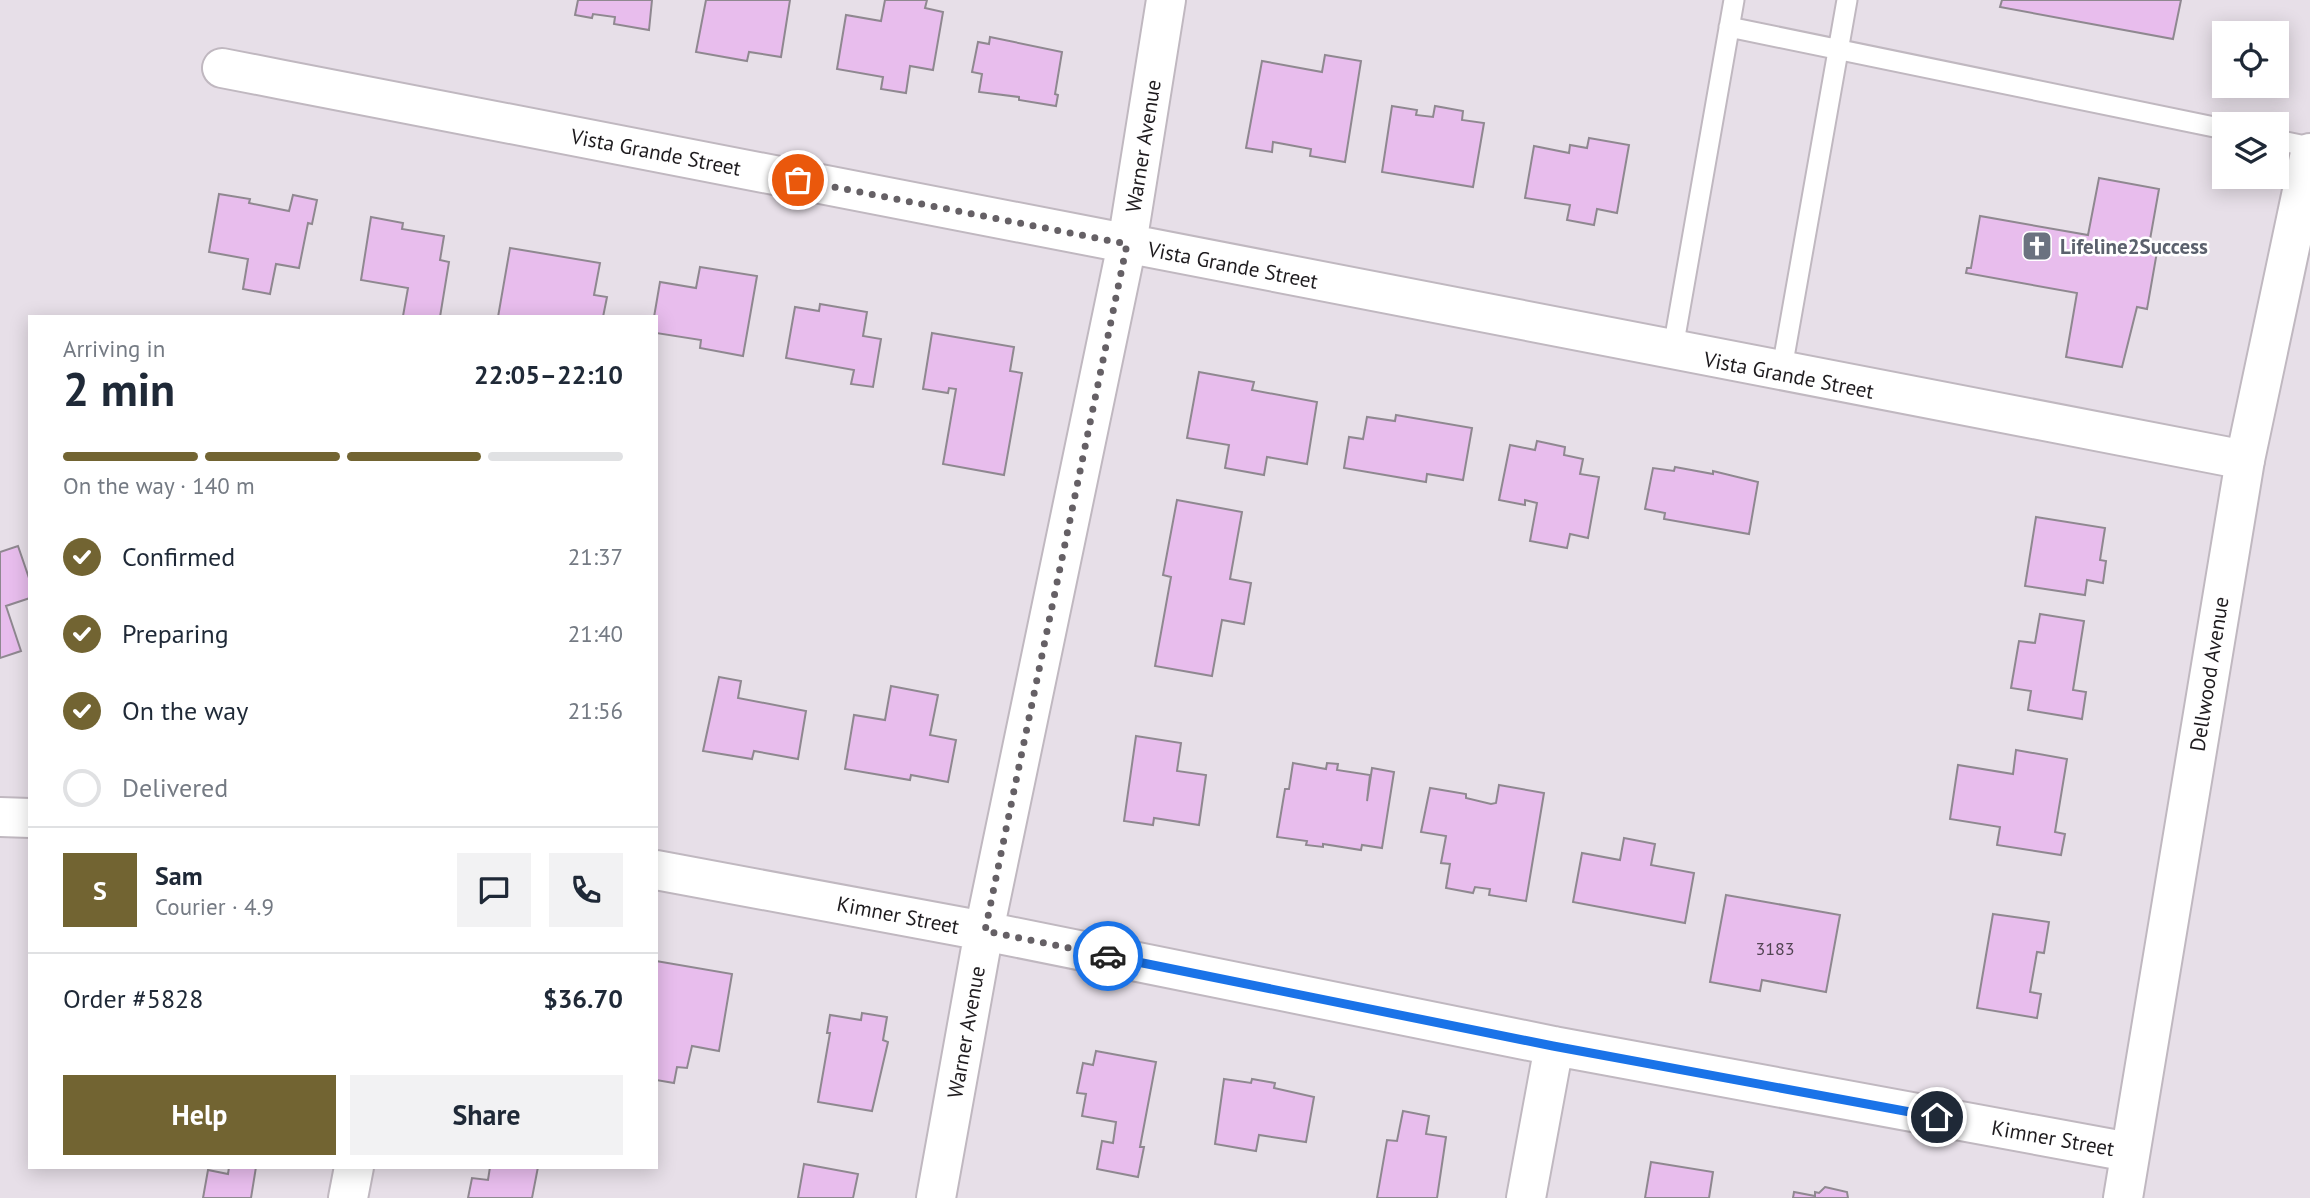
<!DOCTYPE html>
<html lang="en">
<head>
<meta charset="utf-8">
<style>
	body { margin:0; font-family:"PT Sans",sans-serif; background:#f2f2f3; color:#1f2937; height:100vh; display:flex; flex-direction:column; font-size:26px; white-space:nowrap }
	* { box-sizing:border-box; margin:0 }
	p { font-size:23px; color:#747a83 }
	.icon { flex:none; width:38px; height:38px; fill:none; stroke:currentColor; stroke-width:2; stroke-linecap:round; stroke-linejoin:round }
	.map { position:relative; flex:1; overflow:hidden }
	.drawer { position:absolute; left:28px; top:315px; width:630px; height:854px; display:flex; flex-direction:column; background:#fff; border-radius:0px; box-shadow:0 4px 18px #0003 }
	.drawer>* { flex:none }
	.fabs { position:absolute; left:2212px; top:21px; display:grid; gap:14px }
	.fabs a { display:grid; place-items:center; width:77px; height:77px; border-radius:0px; background:#fff; box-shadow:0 4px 18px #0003; font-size:35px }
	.pin { position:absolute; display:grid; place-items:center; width:60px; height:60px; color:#fff; margin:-30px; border:4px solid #fff; border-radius:50%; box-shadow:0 2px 7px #0007 }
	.courier { position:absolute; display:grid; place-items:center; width:70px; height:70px; margin:-35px; border:5px solid #1a73e8; border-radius:50%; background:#fff; color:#222; box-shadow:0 2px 9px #0007 }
	.overview em { font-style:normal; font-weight:700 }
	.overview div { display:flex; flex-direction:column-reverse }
	.overview { display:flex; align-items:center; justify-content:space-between; height:119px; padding:0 35px }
	h1 { font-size:46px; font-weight:700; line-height:52px }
	.bar { display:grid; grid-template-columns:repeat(4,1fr); gap:10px 7px; align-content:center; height:84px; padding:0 35px }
	.bar i { height:9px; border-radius:5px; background:#e0e1e3 }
	.bar .on { background:#726432 }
	.bar p { grid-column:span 4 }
	.line { display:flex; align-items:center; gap:18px; padding:0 35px; border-top:2px solid #e0e1e3 }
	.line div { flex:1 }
	.round { display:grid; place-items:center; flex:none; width:74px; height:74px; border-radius:0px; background:#f2f2f3 }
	ol { padding:0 35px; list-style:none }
	li { display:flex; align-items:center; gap:21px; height:77px }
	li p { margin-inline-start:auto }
	li .icon { padding:7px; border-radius:50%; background:#726432; color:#fff; stroke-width:4 }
	li:last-child { color:#747a83 }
	li i { width:38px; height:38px; border:4px solid #e0e1e3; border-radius:50% }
	.action { display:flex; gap:14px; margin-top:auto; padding:14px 35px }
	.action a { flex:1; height:80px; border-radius:0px; background:#726432; color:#fff; font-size:28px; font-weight:700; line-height:80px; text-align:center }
	.action a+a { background:#f2f2f3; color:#1f2937 }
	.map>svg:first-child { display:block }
</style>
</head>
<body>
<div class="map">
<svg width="2310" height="1198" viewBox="0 0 2310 1198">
	<rect width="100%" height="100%" fill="#e7dfe8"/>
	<!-- building -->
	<path fill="#e8bded" stroke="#8f8890" stroke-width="2" d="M578,0h74l-3,30 -35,-6 1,-7 -22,-3 -1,4 -17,-3z
		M706,0h84l-9,57 -32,-5 -2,9 -51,-9z
		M885,0h42l-2,8 18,4 -10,58 -23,-4 -4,27 -25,-4 2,-12 -46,-8 9,-54 35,6z
		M2002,0h-1h180l-8,39 -173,-32z
		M990,37l72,15 -7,42 3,1 -2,11 -37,-6v-3l-40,-5 3,-18 -10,-2 6,-30 11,2z
		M1325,55l36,6 -16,101 -35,-6 1,-7 -38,-7 -1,10 -26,-4 16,-87 60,11z
		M1392,106l25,4 -1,5 17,2 2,-11 28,5 -1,9 22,3 -11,64 -91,-15z
		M1589,138l40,7 -12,68 -20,-4 -3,16 -27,-5 3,-15 -45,-7 9,-52 35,7 1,-8 17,3z
		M2099,178l60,11 -10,56 9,1 -11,63 -10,-2 -15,60 -56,-10 11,-64 -111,-20 1,-5h4l9,-52 108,19z
		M219,194l31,5 -1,4 40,8 4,-16 24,5 -5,24 -4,-1 -9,45 -23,-4 -6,30 -27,-5 5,-30 -39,-7z
		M371,217l32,6 -1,6 42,7 -4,24 9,2 -9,55 -37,-1 5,-28 -47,-8z
		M510,248l90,15 -6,32 13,2 -4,20h-105z
		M700,267l57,9 -14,80 -43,-8 1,-8 -45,-7v-16h-2l6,-35 36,6z
		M820,304l47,8 -4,24 18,3 -8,48 -22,-3 3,-14 -68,-12 9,-51 24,4z
		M932,333l82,14 -4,24 12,2 -18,102 -61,-11 13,-75 -7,-1 -1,5 -25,-4z
		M1199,372l55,10 -2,8 65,12 -10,62 -40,-7 -3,18 -39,-7 4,-23 -42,-7z
		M1396,415l76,13 -9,52 -36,-6 -1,8 -82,-14 5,-31 14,2 4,-22 28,4z
		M1537,441l28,6 -1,8 19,4 -3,15 19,3 -11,61 -18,-4 -3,14 -37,-7 7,-38 -12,-3v5l-26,-5 11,-55 25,5z
		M1675,467l38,7v-3l45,11 -9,52 -85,-15 1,-6 -20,-4 8,-41 21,3z
		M1177,500l65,12 -12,67 21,4 -7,41 -22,-4 -10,56 -57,-10 16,-89 -8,-2z
		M2036,517l69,11 -5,32 6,1 -3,22 -16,-3 -2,15 -60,-9z
		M18,546l12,35v17l-24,8 15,45 -21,7v-106z
		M2040,614l44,7 -11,69 13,2 -4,27 -54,-9 3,-19 -20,-3 8,-47 16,2z
		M719,677l22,4 -3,17 68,13 -8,48 -44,-8 -2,8 -49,-8z
		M891,686l47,9 -8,40 26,5 -8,42 -37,-7 -1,5 -65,-11 9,-54 31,5z
		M1136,736l45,7 -4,28 29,4 -7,50 -45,-7 -1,7 -29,-4z
		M2016,750l51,9 -12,73 10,2 -4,21 -64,-10 3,-18 -50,-8 8,-54 55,9z
		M1293,763l33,6 1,-6 11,1 -1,6 33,5 -3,26 5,-33 22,4 -12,76 -20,-3 -1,5 -38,-6v3l-17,-2 1,-4 -30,-4 8,-48h4z
		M1499,785l45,8 -18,108 -37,-6 1,-6 -15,-2 -2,6 -27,-5 4,-24 -9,-1 5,-27 -25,-4 9,-44 36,6v4l25,6 5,-1z
		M1624,838l31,6 -4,21 43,8 -9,50 -112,-21 9,-49 38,7z
		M1726,895l114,20 -14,77 -64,-12 -2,11 -50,-9z
		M1993,914l56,8 -5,31 -7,-1 -7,40 11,2 -4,24 -60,-10z
		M656,961l76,13 -13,77 -27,-5 -5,22 -10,-1 -3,16 -18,-3z
		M862,1013l25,4 -4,23 5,2 -16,69 -54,-9 12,-69h-3l3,-18 31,5z
		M1096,1051l60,11 -16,85h4l-6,30 -41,-8 5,-28 11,2 3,-21 -34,-6 4,-22 -9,-1 6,-30 10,2z
		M1224,1079l27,4 1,-4 23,4 -1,5 40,9 -8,45 -47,-7 -3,16 -41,-7z
		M1403,1111l26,5 -3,18 20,3 -9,61h-60l10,-58 10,1z
		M1651,1162l62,10 -4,26h-64z
		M804,1164l54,10 -5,24h-55z
		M229,1167h27l-5,31h-48l5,-28 20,4z
		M490,1167h48l-6,31h-64l4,-20 16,2z
		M1825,1187l22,5 1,6h-55l1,-6 21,4v-4l4,1z"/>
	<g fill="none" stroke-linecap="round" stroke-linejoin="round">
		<!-- service casing -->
		<g stroke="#c0b8c0" stroke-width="23">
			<path id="service" d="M1729,27l495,102
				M2277,140l33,7
				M1672,354l62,-354
				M1781,374l66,-374"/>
		</g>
		<!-- minor casing -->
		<g stroke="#c0b8c0" stroke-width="42">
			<path id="minor" d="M222,68c674,131 1347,267 2023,392
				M0,817l30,1
				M656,870l328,61 570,115 575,106
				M348,1198l6,-31
				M936,1198l48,-267 143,-687 39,-244
				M1526,1198l28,-152"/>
		</g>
		<!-- tertiary casing -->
		<g stroke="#c0b8c0" stroke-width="42">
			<path id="tertiary" d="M2123,1198l122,-738 65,-307"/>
		</g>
		<!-- service -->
		<use href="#service" stroke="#fff" stroke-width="19"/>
		<!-- minor -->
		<use href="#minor" stroke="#fff" stroke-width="38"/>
		<!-- tertiary -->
		<use href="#tertiary" stroke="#fff" stroke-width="38"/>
	</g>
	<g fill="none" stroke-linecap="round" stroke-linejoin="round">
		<!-- done -->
		<path stroke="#656065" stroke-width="7" stroke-dasharray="0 12.6" d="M798,180l329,64 -142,687 123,25"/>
		<!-- route -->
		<path stroke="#1a73e8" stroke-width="9" d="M1108,956l445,90 384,71"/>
	</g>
	<!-- icons -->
	<defs>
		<g id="church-square" transform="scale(1.575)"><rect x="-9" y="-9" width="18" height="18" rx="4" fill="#6b7280" stroke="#fff"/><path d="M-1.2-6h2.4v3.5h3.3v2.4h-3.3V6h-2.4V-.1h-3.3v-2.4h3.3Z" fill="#fff"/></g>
	</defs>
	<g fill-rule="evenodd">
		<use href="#church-square" x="2037" y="246"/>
	</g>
	<g text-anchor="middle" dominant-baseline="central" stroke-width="5" stroke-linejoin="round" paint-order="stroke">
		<!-- number labels -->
		<g font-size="18" fill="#514452">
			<text x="1775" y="948">3183</text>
		</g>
		<!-- street labels -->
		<g font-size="21" fill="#1f1c1f" stroke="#fff">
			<text transform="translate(1143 146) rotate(-81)">Warner Avenue</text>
			<text transform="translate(656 152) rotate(11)">Vista Grande Street</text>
			<text transform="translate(1233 265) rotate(11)">Vista Grande Street</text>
			<text transform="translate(1789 375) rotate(11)">Vista Grande Street</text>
			<text transform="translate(2209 674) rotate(-81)">Dellwood Avenue</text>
			<text transform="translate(898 915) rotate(11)">Kimner Street</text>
			<text transform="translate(966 1032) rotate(-80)">Warner Avenue</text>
			<text transform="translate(2053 1138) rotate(10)">Kimner Street</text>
		</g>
		<!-- worship labels -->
		<g font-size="21" font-weight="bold" fill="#5b616d" stroke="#fff" text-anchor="start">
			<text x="2060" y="246">Lifeline2Success</text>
		</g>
	</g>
</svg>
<div class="fabs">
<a><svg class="icon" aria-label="locate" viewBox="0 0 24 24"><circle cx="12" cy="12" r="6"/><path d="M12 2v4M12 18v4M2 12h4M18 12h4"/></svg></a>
<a><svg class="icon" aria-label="layers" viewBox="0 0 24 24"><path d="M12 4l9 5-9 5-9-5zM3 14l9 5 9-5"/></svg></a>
</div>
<div class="pin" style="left:798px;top:180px;background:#ea580c"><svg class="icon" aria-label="bag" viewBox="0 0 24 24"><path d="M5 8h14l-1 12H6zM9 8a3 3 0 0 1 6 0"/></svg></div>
<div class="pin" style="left:1937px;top:1117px;background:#1f2937"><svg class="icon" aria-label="home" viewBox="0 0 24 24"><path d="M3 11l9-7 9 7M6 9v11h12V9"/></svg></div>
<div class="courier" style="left:1108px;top:956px"><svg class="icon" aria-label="car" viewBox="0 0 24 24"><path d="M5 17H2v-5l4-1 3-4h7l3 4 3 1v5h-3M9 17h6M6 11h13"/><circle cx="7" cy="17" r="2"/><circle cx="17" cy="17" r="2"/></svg></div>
<section class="drawer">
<div class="overview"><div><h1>2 min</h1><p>Arriving in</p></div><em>22:05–22:10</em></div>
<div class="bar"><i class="on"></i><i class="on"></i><i class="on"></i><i></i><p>On the way · 140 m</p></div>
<ol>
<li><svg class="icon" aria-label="check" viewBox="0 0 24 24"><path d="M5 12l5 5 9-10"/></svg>Confirmed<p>21:37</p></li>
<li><svg class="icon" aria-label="check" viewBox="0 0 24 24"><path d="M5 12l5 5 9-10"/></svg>Preparing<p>21:40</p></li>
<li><svg class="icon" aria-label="check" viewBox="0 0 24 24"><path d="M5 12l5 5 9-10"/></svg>On the way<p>21:56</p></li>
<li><i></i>Delivered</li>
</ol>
<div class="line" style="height:126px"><b class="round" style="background:#726432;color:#fff">S</b><div><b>Sam</b><p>Courier · 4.9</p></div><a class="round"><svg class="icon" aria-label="chat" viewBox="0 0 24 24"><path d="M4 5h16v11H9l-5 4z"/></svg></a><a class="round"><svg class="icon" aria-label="phone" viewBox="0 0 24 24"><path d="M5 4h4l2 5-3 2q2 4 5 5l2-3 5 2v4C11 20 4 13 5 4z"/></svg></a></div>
<div class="line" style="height:91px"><div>Order #5828</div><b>$36.70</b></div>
<div class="action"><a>Help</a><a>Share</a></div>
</section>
</div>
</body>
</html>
